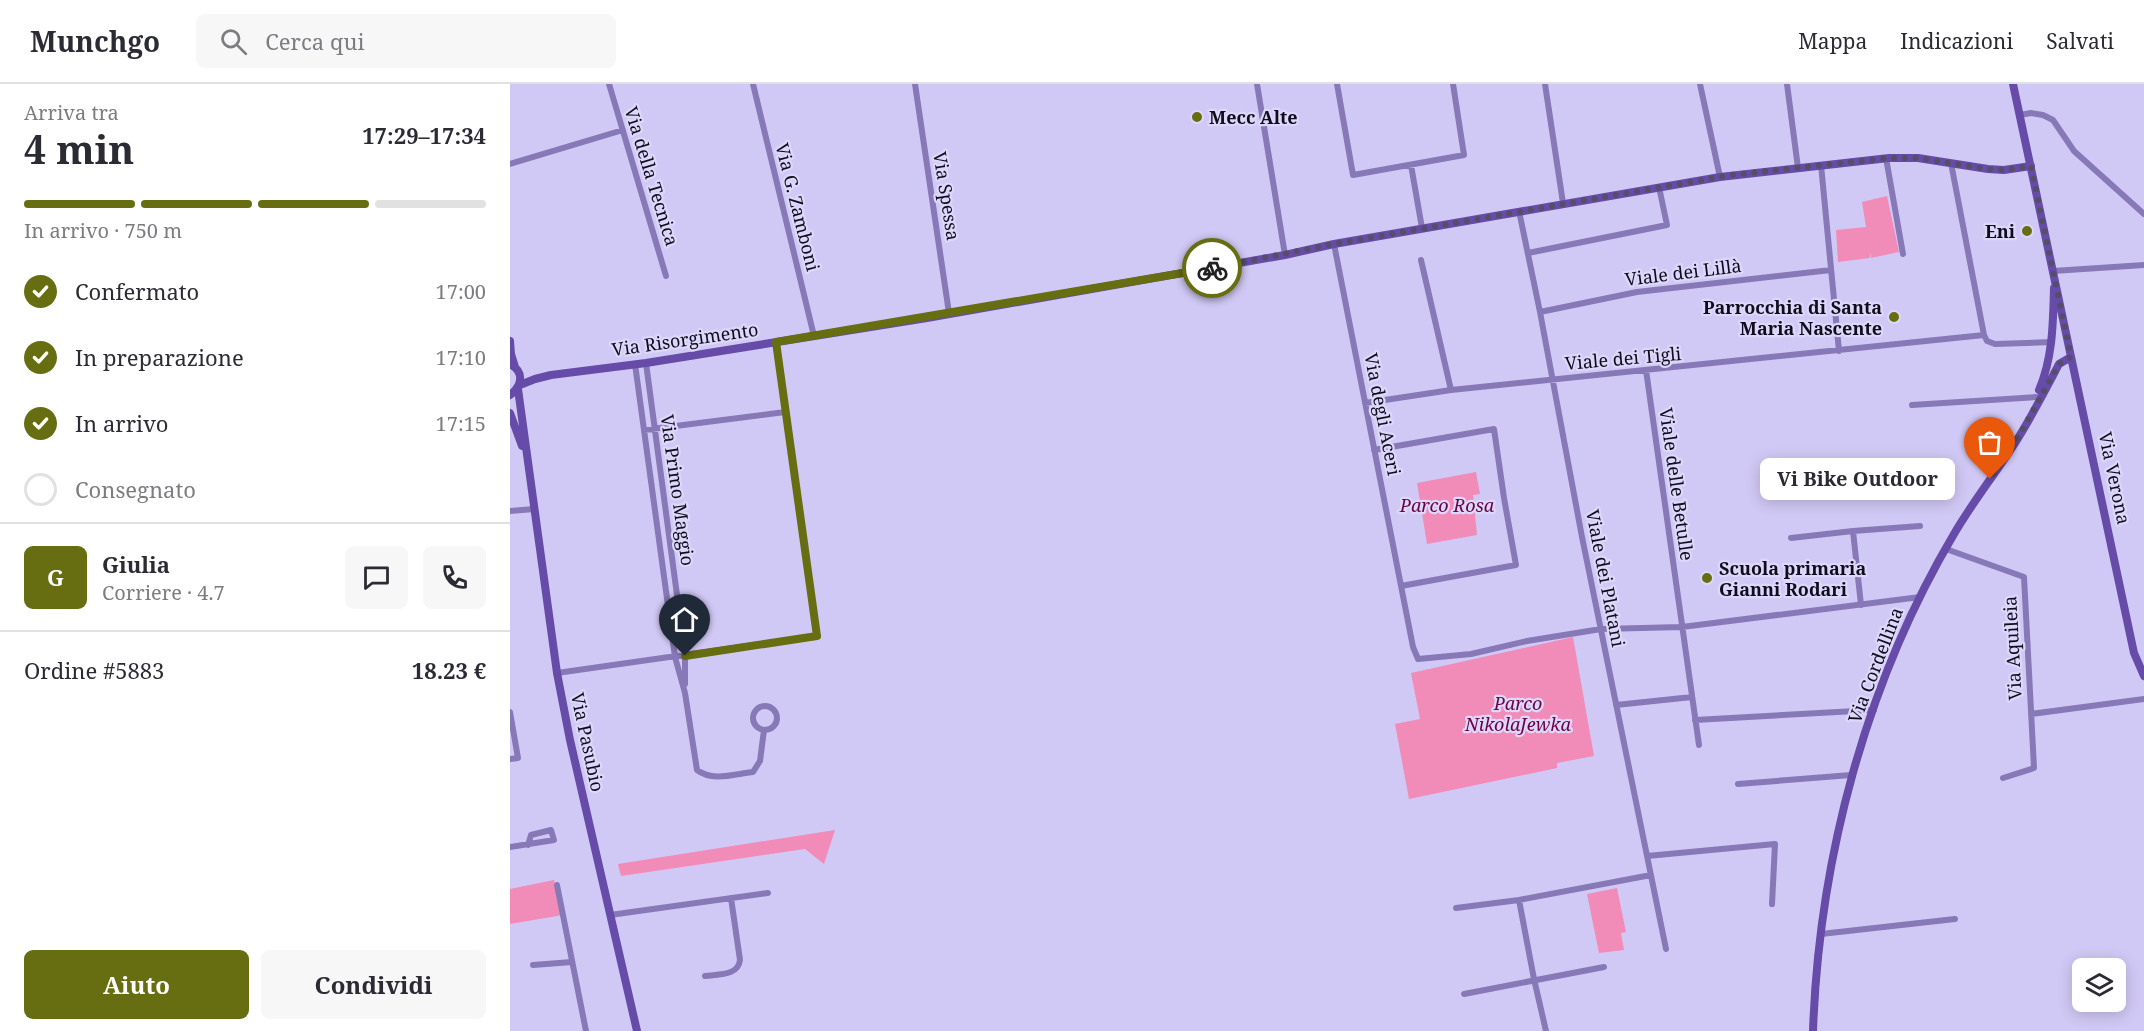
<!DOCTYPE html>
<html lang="it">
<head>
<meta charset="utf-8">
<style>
	body { margin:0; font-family:"Noto Serif",serif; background:#f7f7f7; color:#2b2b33; height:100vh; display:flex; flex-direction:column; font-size:22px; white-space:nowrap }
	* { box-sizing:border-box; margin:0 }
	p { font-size:20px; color:#7c7c81 }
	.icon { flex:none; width:33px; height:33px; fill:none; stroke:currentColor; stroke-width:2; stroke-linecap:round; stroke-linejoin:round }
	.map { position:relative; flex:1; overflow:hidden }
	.side { display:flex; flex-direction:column; background:#fff; width:510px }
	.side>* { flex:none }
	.tools { position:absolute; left:1562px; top:874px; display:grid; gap:12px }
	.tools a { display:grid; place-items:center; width:54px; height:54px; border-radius:9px; background:#fff; box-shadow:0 3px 15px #0003; font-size:30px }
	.pin { position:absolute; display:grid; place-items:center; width:51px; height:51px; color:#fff; margin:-62px -26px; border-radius:50% 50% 50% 0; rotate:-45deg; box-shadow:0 0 6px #0007 }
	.pin .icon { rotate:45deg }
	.courier { position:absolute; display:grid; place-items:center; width:60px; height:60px; margin:-30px; border:4px solid #676d11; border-radius:50%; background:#fff; color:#222; box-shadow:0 2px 8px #0007 }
	.bubble { position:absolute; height:42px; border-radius:9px; background:#fff; box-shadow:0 3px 15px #0003; font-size:20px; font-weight:700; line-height:42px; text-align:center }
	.summary em { font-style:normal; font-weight:700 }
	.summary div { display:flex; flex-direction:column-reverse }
	.summary { display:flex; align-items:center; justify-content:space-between; height:102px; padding:0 24px }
	h1 { font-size:39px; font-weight:700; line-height:45px }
	.bar { display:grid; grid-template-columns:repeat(4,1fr); gap:9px 6px; align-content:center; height:72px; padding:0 24px }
	.bar i { height:8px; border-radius:4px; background:#e1e1e2 }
	.bar .on { background:#676d11 }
	.bar p { grid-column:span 4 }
	.line { display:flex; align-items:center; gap:15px; padding:0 24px; border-top:2px solid #e1e1e2 }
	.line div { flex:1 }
	.round { display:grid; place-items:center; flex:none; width:63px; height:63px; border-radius:9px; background:#f7f7f7 }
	ol { padding:0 24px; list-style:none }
	li { display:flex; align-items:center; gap:18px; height:66px }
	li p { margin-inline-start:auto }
	li .icon { padding:6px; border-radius:50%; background:#676d11; color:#fff; stroke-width:4 }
	li:last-child { color:#7c7c81 }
	li i { width:33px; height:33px; border:3px solid #e1e1e2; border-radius:50% }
	.button { display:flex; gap:12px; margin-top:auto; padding:12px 24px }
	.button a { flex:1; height:69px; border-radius:9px; background:#676d11; color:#fff; font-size:24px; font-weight:700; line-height:69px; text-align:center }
	.button a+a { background:#f7f7f7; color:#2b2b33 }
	header { display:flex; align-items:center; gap:36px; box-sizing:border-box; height:84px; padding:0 30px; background:#fff; border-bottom:2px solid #e1e1e2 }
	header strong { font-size:28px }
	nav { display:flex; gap:33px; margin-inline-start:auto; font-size:21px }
	.search { width:420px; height:54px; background:#f7f7f7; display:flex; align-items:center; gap:15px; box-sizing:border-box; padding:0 21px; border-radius:9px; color:#7c7c81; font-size:22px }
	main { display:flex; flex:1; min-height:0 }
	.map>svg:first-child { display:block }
</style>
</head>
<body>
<header>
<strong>Munchgo</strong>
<div class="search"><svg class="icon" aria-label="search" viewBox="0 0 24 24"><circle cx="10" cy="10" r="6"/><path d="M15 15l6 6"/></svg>Cerca qui</div>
<nav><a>Mappa</a><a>Indicazioni</a><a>Salvati</a></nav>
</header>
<main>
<section class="side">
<div class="summary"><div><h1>4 min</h1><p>Arriva tra</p></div><em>17:29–17:34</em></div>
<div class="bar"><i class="on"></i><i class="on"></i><i class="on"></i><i></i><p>In arrivo · 750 m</p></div>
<ol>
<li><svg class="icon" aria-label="check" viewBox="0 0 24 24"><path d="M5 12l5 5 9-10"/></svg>Confermato<p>17:00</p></li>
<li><svg class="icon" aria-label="check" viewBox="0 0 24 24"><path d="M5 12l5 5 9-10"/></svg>In preparazione<p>17:10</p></li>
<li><svg class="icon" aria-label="check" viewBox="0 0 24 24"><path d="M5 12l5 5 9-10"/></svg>In arrivo<p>17:15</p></li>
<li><i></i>Consegnato</li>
</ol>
<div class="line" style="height:108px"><b class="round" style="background:#676d11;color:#fff">G</b><div><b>Giulia</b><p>Corriere · 4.7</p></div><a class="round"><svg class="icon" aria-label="chat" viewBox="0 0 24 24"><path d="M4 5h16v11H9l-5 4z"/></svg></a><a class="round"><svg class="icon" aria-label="phone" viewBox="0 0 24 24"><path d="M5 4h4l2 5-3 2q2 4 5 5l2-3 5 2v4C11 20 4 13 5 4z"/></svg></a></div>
<div class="line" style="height:78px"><div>Ordine #5883</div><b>18.23 €</b></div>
<div class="button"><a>Aiuto</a><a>Condividi</a></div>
</section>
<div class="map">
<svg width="1634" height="947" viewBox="0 0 1634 947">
	<rect width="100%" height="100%" fill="#d1c9f5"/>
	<!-- green -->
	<path fill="#f18bb7" d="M1377,112l12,56 -28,6 -1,-6v6l-32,4 -2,-32 30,-3 -4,-25z
		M966,388l4,22 -7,1 4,40 -50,9 -10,-61z
		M1063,553l21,119 -37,7v5l-148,31 -14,-75 25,-5 -9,-46z
		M325,746l-11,34 -19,-15 -184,27 -3,-12z
		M44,796l9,35 -53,9v-35z
		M1107,804l9,44 -5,1 3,17 -25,3 -12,-59z"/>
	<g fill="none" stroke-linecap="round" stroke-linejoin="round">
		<!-- street -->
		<path stroke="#8779b7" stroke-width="6" d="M99,0l57,192
			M243,0l61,252
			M405,0l34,229
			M747,0l28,171
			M827,0l16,91 111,-20 -11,-71
			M1035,0l18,119
			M1190,0l20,93
			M1277,0l11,84
			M1510,31l11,-2 12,2 10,5 21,31 70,63
			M1376,74l17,96
			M1441,79l33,172
			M0,80l113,-34
			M901,81l11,63
			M1311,81l18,186
			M1009,127l21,101 42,225 84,412
			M824,160l79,403 5,12 53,-5 56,-13 74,-12 81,-2 238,-30
			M1018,169l139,-28 -8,-38
			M911,176l30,130
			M1543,187l91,-6
			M1030,228l97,-20 194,-22
			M136,279l39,292v29
			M125,280l40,293 10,36 12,77c16,12 37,4 56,2l7,-11 4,-31
			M1136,286l53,375
			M855,319l86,-13 533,-55 3,6 8,3 57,-2
			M1402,321l125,-8
			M134,346l141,-18
			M864,366l120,-21 10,69 12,67 -115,21
			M0,427l24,-2
			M1281,454l62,-7
			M1436,465l78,28 10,191 -31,10
			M1351,521l-8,-74 67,-5
			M47,589l260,-37 -41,-294
			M1106,621l76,-8
			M243 634a12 12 0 1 1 24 0a12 12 0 1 1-24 0Z
			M0,628l8,46 -8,1
			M1521,630l113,-15
			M1185,636l179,-10
			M1228,700l113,-9
			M0,763l44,-7 -3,-10 -20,5 -3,10
			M1137,772l128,-12 -3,60
			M47,801l29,146
			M1009,816l15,79 12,52
			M946,824l63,-8 132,-25
			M100,831l158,-22
			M1311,850l134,-15
			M23,881l39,-3
			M195,892c14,-2 33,0 35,-16l-9,-62
			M954,910l140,-27"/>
		<!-- secondary -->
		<path stroke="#664ba8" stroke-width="8" d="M1503,0l121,569 10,23
			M0,257l1,13 4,13
			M0,280c15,8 12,22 0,31
			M10,301l15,-6 16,-4 95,-12 281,-45 358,-63 49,-11 386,-67 169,-19h29l70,11 16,1 27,-4
			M8,305l39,284 13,67 67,291
			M1529,306c14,-32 14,-68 15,-102
			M0,329l12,33
			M1303,947c6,-172 53,-349 141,-497 18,-31 41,-60 61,-91 16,-25 30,-52 44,-79l12,-7"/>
	</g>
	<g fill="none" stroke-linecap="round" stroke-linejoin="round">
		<!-- done -->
		<path stroke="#544e67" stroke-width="6" stroke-dasharray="0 10.8" d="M702,184l122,-24 397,-69 158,-17h29l70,11 16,1 27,-4 40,191 -12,7 -44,79 -25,36"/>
		<!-- route -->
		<path stroke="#676d11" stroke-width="8" d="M175,572l132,-20 -41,-294 436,-74"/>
	</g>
	<!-- markers -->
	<g fill="#676d11" stroke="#ddd7fb" stroke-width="2">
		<circle cx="687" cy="33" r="6"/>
		<circle cx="1517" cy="147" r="6"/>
		<circle cx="1384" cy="233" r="6"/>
		<circle cx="1197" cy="494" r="6"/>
	</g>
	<g text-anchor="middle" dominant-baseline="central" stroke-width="4.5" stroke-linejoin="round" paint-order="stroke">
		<!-- poi labels -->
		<g font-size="18" font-weight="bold" fill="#100c1b" stroke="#ddd7fb" text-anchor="start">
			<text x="699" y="33">Mecc Alte</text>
			<text x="1505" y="147" text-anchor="end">Eni</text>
			<text x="1372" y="223" text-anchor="end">Parrocchia di Santa<tspan x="1372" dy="21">Maria Nascente</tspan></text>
			<text x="1209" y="484">Scuola primaria<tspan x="1209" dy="21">Gianni Rodari</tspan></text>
		</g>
		<!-- street labels -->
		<g font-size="18" fill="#100c1b" stroke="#ddd7fb">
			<text transform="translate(142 92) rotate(73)">Via della Tecnica</text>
			<text transform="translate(437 112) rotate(81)">Via Spessa</text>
			<text transform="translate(288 123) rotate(76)">Via G. Zamboni</text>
			<text transform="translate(1173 188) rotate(-7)">Viale dei Lillà</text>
			<text transform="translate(175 255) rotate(-8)">Via Risorgimento</text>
			<text transform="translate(1113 274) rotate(-5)">Viale dei Tigli</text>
			<text transform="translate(873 330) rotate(79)">Via degli Aceri</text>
			<text transform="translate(1605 394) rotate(78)">Via Verona</text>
			<text transform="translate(1167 400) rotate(82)">Viale delle Betulle</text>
			<text transform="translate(168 406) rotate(82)">Via Primo Maggio</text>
			<text transform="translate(1096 494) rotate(79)">Viale dei Platani</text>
			<text transform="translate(1502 564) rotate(-93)">Via Aquileia</text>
			<text transform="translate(1365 581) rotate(-69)">Via Cordellina</text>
			<text transform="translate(78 658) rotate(78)">Via Pasubio</text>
		</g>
		<!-- park labels -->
		<g font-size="18" font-style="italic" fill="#6b003f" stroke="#ddd7fb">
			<text x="937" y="421">Parco Rosa</text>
			<text x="1008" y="619">Parco<tspan x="1008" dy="21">NikolaJewka</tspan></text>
		</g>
	</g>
</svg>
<div class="tools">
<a><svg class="icon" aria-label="layers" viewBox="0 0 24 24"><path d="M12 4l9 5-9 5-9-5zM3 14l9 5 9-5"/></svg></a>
</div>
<div class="pin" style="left:1480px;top:395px;background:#ea580c"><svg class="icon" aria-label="bag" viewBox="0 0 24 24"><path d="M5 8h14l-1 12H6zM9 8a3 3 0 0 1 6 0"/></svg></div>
<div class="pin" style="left:175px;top:572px;background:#1f2937"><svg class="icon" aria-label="home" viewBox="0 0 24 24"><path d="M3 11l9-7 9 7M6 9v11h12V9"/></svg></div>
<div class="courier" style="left:702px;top:184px"><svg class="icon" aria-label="bike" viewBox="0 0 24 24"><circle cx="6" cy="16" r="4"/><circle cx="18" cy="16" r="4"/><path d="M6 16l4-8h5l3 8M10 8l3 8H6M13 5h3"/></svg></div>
<div class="bubble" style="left:1250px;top:374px;width:195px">Vi Bike Outdoor</div>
</div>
</main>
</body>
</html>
